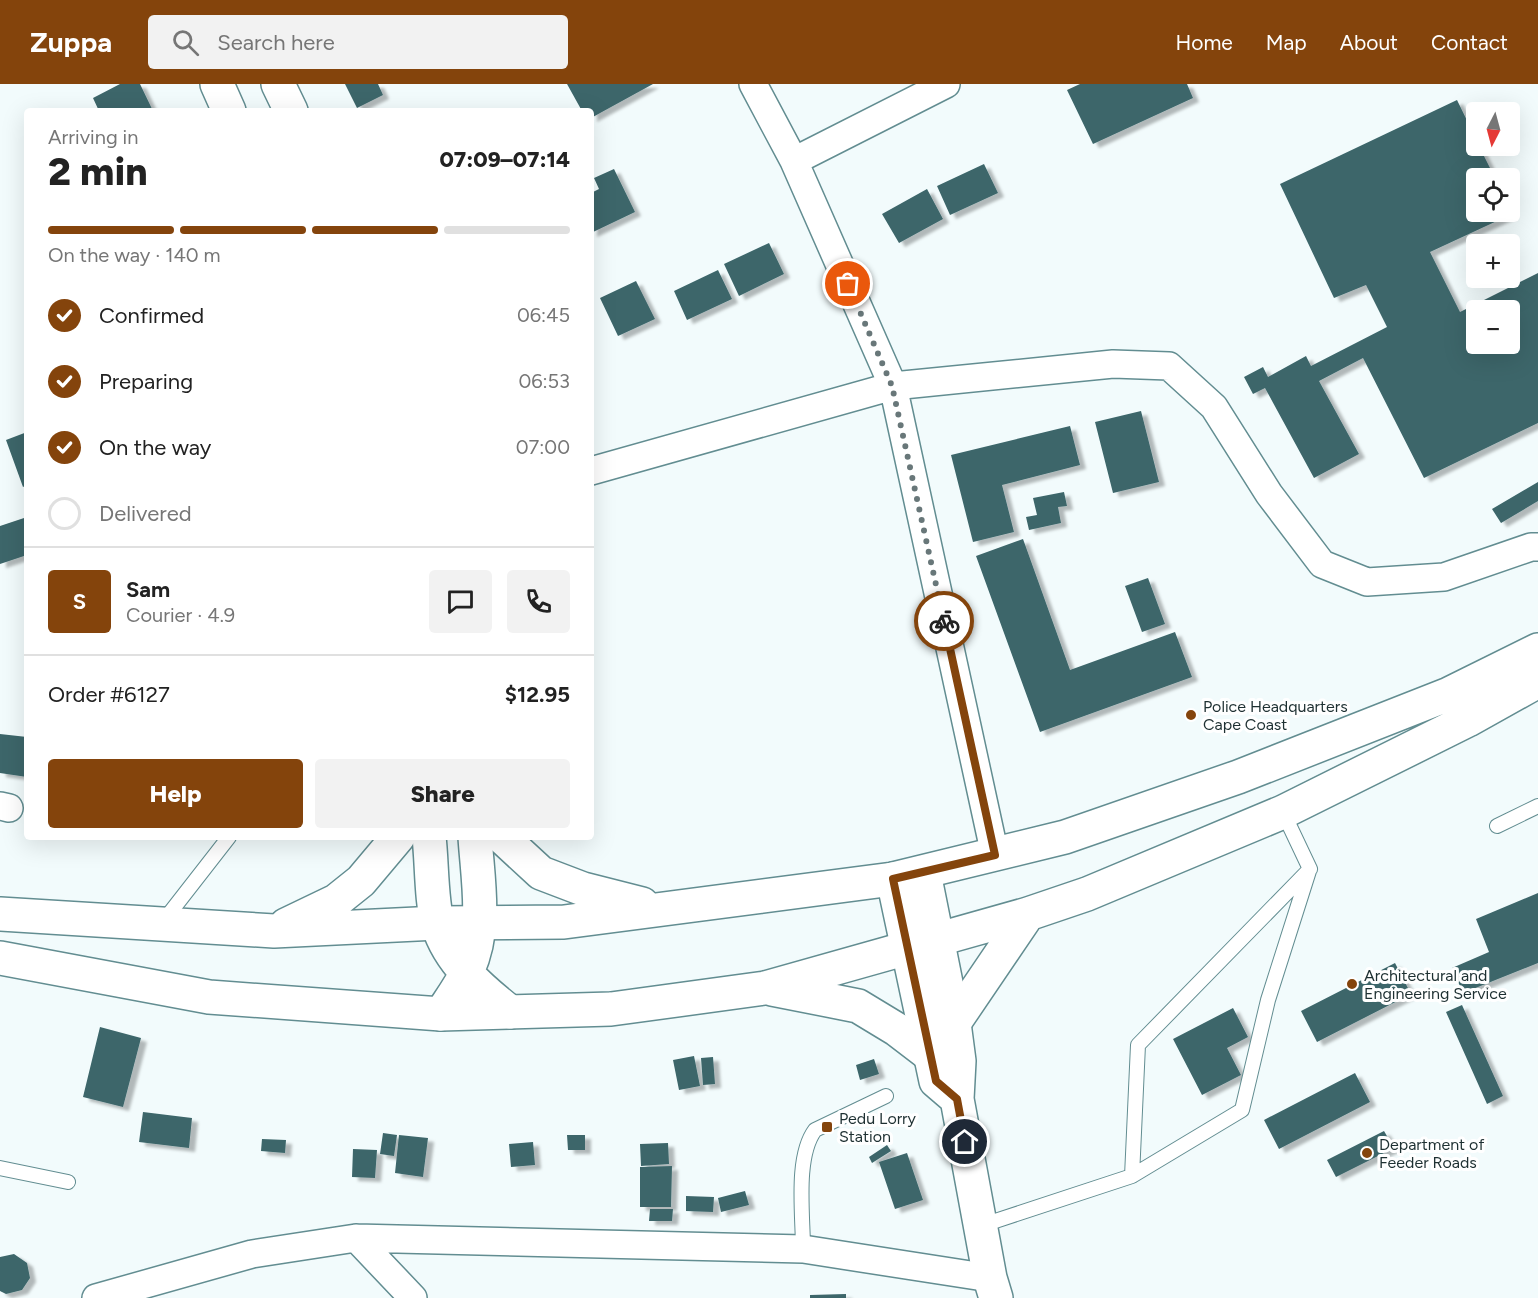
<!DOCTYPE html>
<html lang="en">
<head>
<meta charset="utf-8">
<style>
	body { margin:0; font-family:Figtree,sans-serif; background:#f2f2f2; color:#222; height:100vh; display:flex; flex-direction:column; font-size:22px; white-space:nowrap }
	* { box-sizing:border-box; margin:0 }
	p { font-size:20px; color:#767676 }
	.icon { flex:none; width:33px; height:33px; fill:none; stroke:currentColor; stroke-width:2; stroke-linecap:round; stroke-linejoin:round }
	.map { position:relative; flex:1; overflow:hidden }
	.side { position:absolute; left:24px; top:24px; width:570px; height:732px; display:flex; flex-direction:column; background:#fff; border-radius:6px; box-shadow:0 6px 24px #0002 }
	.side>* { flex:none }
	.needle { width:39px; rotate:186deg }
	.fabs { position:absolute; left:1466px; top:18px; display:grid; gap:12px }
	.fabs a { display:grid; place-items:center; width:54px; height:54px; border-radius:6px; background:#fff; box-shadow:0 6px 24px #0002; font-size:30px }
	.pin { position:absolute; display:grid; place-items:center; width:51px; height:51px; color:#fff; margin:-26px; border:3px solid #fff; border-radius:50%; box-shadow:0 2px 6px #0007 }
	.courier { position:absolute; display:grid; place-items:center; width:60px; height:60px; margin:-30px; border:4px solid #84440c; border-radius:50%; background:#fff; color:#222; box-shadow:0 2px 8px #0007 }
	.summary em { font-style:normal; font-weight:800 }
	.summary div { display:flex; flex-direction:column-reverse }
	.summary { display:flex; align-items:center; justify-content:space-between; height:102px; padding:0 24px }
	h1 { font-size:39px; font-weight:800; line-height:45px }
	.bar { display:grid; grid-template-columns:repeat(4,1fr); gap:9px 6px; align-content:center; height:72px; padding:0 24px }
	.bar i { height:8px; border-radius:4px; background:#e0e0e0 }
	.bar .current { background:#84440c }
	.bar p { grid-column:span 4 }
	.line { display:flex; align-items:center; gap:15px; padding:0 24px; border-top:2px solid #e0e0e0 }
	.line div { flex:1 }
	.round { display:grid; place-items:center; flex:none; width:63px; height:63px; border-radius:6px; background:#f2f2f2 }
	ol { padding:0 24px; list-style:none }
	li { display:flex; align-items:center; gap:18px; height:66px }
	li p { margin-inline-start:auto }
	li .icon { padding:6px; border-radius:50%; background:#84440c; color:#fff; stroke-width:4 }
	li:last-child { color:#767676 }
	li i { width:33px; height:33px; border:3px solid #e0e0e0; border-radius:50% }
	.action { display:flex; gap:12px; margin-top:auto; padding:12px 24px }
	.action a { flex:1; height:69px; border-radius:6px; background:#84440c; color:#fff; font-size:24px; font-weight:800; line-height:69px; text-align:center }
	.action a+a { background:#f2f2f2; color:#222 }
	header { display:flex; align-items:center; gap:36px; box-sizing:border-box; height:84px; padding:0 30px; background:#84440c; color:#fff }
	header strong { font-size:28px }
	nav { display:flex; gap:33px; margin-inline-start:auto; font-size:21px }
	.search { width:420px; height:54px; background:#f2f2f2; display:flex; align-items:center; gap:15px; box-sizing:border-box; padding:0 21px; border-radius:6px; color:#767676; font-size:22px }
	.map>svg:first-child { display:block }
</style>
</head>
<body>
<header>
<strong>Zuppa</strong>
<div class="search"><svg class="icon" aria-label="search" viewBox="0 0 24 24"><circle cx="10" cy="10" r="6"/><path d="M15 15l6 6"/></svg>Search here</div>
<nav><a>Home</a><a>Map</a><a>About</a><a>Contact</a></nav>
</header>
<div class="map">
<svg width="1538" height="1214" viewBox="0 0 1538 1214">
	<defs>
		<filter id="shadow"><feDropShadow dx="6" dy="4" stdDeviation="1.5" flood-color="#0004"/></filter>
	</defs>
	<rect width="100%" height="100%" fill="#f2fbfc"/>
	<!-- building -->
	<path fill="#3c666a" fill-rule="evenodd" filter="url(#shadow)" d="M120,0h20l13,27h-54l-6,-13z
		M345,0h33l5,11 -26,13z
		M567,0h86l-62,34v-7h-9z
		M1080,0h107l6,14 -100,46 -26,-54z
		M1457,16l19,39v7h3l16,32h-19v34h33v-4l3,6 -82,38 30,60 78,-39v150l-114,55 -61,-120 -44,23 40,73 -45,24 -49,-90 -12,6 -9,-17 19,-10 5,10 38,-21 5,10 76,-39 -21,-42 -32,13 -54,-114zM1476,226h33v34h-33z
		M984,80l14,29 -48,22 -13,-29z
		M614,85l21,43 -44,21v-40l8,-4 -5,-11z
		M927,105l16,30 -44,24 -17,-29z
		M769,159l15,31 -45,22 -15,-32z
		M718,186l14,29 -45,21 -13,-29z
		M636,197l19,38 -37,17 -18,-38z
		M1141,327l18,71 -46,11 -18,-71z
		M1070,342l10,39 -78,20 12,47 -41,10 -22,-87z
		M27,348v53l-4,2 -17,-47z
		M1538,398v19l-37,22 -9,-14z
		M1064,408l3,14 -9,1 3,16 -32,7 -3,-13 11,-2 -4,-17z
		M27,433v38l-27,9v-38z
		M1023,455l47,131 105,-38 17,45 -152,55 -64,-176z
		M1148,494l17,46 -23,8 -17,-46z
		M0,650l27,3v40l-27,-4z
		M1538,809v70l-75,30 -11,-25 37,-16 -13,-33z
		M1395,879l16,31 -94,48 -16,-31z
		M1462,921l41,91 -16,8 -41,-92z
		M1233,924l15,29 -21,11 14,27 -39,20 -29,-56z
		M100,943l41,11 -18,69 -40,-10z
		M694,972l6,30 -21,4 -6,-30z
		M713,973l2,27 -12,1 -2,-27z
		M874,975l5,15 -19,6 -4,-15z
		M1355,989l15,29 -91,47 -15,-29z
		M143,1028l49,6 -3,30 -50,-6z
		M1384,1047l10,17 -58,29 -9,-17z
		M383,1049l14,2 -3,21 -14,-2z
		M399,1051l29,3 -5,39 -28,-4z
		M567,1051h18v15h-17z
		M262,1055l24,1 -1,13 -24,-2z
		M533,1058l2,23 -24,2 -2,-23z
		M668,1059l1,21 -28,2 -1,-22z
		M887,1061l4,6 -19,12 -3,-6z
		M353,1065l24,1 -2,28 -23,-1z
		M907,1069l16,47 -28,9 -16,-47z
		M672,1082l-1,41h-31v-40z
		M745,1107l4,14 -28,7 -3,-14z
		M686,1112l28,1 -1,15 -27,-1z
		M650,1125h23l-1,12h-23z
		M14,1170l13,9 3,15 -8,12 -16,4 -6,-3v-34z
		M846,1210v4h-36v-3z"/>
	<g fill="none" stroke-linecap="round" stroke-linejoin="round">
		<!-- service casing -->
		<g stroke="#628d91" stroke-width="16">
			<path id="service" d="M1497,742l41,-20
				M162,839l67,-86
				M0,1084l68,14
				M1132,1092l110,-66 26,-110 41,-129
				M980,1142l152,-50 6,-131 172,-176 -27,-57
				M803,1165c0,-34 -8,-92 12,-119l71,-34"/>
		</g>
		<!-- minor casing -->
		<g stroke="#628d91" stroke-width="30">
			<path id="minor" d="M753,0l41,77
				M591,387l302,-85 -99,-225 152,-77
				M0,722l9,2
				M995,771l-102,-469 220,-22 56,2 45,41 55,87 53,70 45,18 77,-5 87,-30h7
				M356,1154l57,60
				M96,1214l156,-44 104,-16 447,11 187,29"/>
		</g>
		<!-- tertiary casing -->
		<g stroke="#628d91" stroke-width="36">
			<path id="tertiary" d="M217,0l12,27
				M278,0l13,27
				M429,753c3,24 2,65 9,88 11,37 43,64 72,87
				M441,930c9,-14 20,-29 27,-44 19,-43 10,-87 7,-133"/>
		</g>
		<!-- secondary casing -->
		<g stroke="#628d91" stroke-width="36">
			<path id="secondary" d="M924,789l30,150 5,38 -2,38 33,179 6,20
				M893,795l43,202 21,18"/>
		</g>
		<!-- trunk casing -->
		<g stroke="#628d91" stroke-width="36">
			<path id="trunk" d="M502,753l39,36 42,16 59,15
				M0,830l274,17 163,-8 127,-1 329,-43 172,-42 173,-60 211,-83 89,-44
				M286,841l50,-24 25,-20 37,-44
				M0,874l209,39 232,17 170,-5 154,-21 263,-74 59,-20 196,-82 185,-92 70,-39
				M772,905l86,17 38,23 34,26
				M954,939l74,-109"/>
		</g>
		<!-- service -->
		<use href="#service" stroke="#fff" stroke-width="14"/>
		<!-- minor -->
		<use href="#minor" stroke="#fff" stroke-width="27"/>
		<!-- tertiary -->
		<use href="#tertiary" stroke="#fff" stroke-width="33"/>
		<!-- secondary -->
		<use href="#secondary" stroke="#fff" stroke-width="33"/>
		<!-- trunk -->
		<use href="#trunk" stroke="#fff" stroke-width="33"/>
	</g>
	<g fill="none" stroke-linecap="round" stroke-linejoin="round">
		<!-- done -->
		<path stroke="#687779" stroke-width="6" stroke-dasharray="0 10.8" d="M848,200l44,102 52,235"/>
		<!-- route -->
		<path stroke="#84440c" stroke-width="8" d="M944,537l51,234 -102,24 43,202 21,18 8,43"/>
	</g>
	<!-- markers -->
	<g fill="#84440c" stroke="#fff" stroke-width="2">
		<circle cx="1191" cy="631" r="6"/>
		<circle cx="1352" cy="900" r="6"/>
		<rect x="821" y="1037" width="12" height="12" rx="3"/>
		<circle cx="1367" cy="1069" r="6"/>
	</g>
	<g text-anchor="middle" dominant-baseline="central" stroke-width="6" stroke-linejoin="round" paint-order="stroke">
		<!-- poi labels -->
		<g font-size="16" fill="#1e3032" stroke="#fff" text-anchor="start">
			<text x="1203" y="622">Police Headquarters<tspan x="1203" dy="18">Cape Coast</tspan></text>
			<text x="1364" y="891">Architectural and<tspan x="1364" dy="18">Engineering Service</tspan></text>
			<text x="839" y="1034">Pedu Lorry<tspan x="839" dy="18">Station</tspan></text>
			<text x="1379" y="1060">Department of<tspan x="1379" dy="18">Feeder Roads</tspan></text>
		</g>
	</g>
</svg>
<div class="fabs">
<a><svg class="needle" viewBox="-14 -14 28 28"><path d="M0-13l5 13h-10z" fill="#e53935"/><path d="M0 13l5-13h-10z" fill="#767676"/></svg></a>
<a><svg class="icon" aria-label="locate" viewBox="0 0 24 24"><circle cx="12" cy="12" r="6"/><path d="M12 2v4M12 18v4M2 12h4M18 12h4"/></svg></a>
<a>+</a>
<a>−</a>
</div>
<div class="pin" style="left:848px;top:200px;background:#ea580c"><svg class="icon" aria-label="bag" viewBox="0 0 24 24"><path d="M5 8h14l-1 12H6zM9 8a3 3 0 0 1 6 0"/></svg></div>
<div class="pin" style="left:965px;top:1058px;background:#1f2937"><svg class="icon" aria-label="home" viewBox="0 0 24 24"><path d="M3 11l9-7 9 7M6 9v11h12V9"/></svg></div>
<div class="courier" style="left:944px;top:537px"><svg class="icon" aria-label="bike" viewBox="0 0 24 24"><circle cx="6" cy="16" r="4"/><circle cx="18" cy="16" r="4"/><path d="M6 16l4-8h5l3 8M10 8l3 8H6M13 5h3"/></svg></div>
<section class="side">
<div class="summary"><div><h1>2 min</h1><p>Arriving in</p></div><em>07:09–07:14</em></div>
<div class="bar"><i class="current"></i><i class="current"></i><i class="current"></i><i></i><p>On the way · 140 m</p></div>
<ol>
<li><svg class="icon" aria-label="check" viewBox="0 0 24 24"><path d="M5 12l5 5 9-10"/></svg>Confirmed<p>06:45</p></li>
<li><svg class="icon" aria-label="check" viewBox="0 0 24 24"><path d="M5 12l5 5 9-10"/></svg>Preparing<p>06:53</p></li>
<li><svg class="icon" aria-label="check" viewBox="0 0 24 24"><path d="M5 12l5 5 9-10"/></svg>On the way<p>07:00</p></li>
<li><i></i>Delivered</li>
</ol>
<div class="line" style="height:108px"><b class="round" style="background:#84440c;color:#fff">S</b><div><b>Sam</b><p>Courier · 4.9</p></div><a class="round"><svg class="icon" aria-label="chat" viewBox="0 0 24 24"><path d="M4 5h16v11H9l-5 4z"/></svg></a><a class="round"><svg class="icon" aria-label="phone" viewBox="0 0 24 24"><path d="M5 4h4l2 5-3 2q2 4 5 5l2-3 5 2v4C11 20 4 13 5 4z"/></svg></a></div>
<div class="line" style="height:78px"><div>Order #6127</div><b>$12.95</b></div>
<div class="action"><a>Help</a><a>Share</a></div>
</section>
</div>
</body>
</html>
